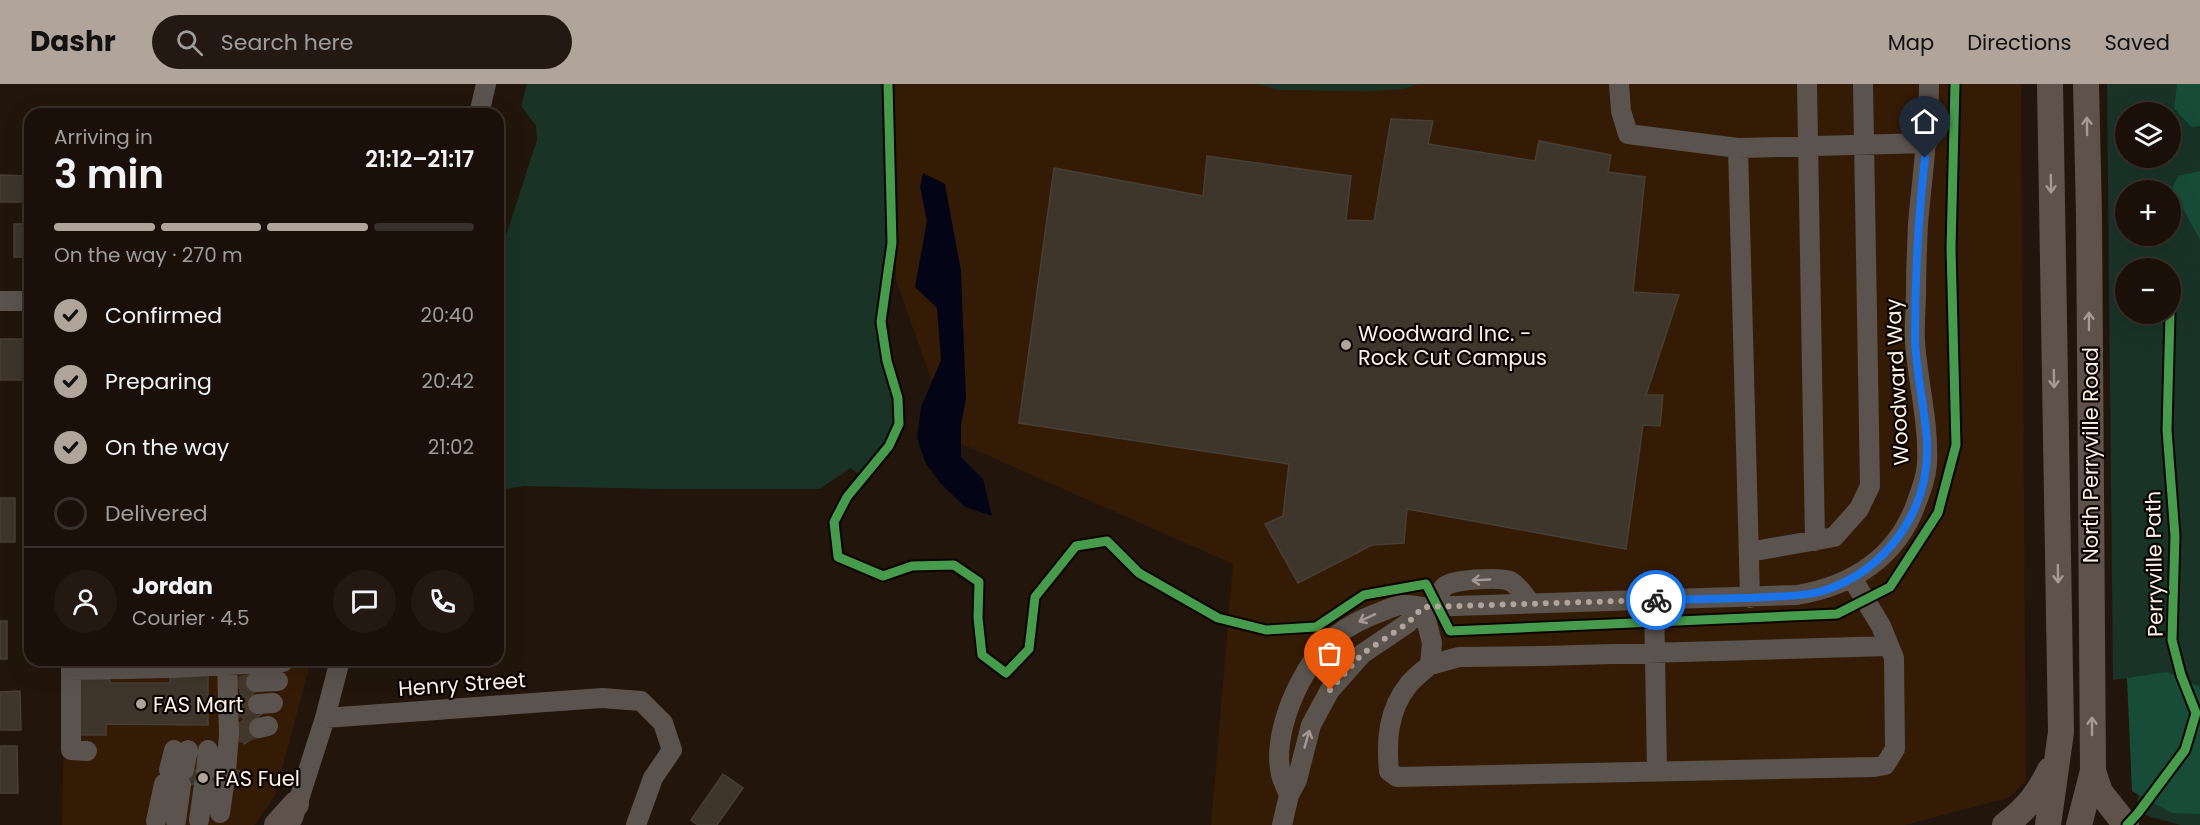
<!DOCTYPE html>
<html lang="en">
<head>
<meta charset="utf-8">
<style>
	body { margin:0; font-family:Poppins,sans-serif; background:#231912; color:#f1f3f6; height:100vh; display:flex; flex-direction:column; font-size:22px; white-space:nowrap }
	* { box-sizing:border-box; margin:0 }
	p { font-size:20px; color:#9f9d9c }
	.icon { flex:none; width:33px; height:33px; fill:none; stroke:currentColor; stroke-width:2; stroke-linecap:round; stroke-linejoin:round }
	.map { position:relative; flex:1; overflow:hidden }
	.drawer { position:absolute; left:24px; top:24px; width:480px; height:558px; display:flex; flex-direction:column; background:#1a1009; border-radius:18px; box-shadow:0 6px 24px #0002,0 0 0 2px #38302a }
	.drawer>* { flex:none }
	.tools { position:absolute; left:2115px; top:18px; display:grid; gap:12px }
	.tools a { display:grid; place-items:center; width:66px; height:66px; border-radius:50%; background:#1a1009; box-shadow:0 6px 24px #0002,0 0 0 2px #38302a; font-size:30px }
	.pin { position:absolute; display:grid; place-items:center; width:51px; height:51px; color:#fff; margin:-62px -26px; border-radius:50% 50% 50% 0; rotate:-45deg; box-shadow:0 0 6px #0007 }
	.pin .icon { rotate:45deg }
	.courier { position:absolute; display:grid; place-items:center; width:60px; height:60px; margin:-30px; border:4px solid #1a73e8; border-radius:50%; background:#fff; color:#222; box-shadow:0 2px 8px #0007 }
	.overview em { font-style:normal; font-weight:600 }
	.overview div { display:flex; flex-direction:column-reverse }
	.overview { display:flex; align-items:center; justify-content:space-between; height:102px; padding:0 30px }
	h1 { font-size:39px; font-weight:600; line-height:45px }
	.bar { display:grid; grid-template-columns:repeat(4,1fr); gap:9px 6px; align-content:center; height:72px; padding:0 30px }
	.bar i { height:8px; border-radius:4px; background:#38302a }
	.bar .current { background:#b1a49b }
	.bar p { grid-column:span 4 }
	.line { display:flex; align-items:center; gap:15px; padding:0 30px; border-top:2px solid #38302a }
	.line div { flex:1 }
	.round { display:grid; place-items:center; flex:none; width:63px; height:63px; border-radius:32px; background:#231912 }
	ol { padding:0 30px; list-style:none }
	li { display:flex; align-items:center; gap:18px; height:66px }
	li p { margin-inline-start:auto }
	li .icon { padding:6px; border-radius:50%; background:#b1a49b; color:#111; stroke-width:4 }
	li:last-child { color:#9f9d9c }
	li i { width:33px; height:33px; border:3px solid #38302a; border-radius:50% }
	header { display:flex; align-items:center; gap:36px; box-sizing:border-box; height:84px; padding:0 30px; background:#b1a49b; color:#111 }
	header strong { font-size:28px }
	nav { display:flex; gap:33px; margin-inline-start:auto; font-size:21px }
	.search { width:420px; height:54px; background:#231912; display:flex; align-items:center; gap:15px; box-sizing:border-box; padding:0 21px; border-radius:33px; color:#9f9d9c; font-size:22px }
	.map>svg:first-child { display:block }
</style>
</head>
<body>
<header>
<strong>Dashr</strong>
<div class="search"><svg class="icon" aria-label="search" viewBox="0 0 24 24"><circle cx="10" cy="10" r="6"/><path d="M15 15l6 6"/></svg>Search here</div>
<nav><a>Map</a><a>Directions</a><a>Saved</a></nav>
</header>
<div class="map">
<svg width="2200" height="741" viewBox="0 0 2200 741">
	<rect width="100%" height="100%" fill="#22160c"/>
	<!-- built -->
	<path fill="#341b05" d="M892,0h1129l5,697 -18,17 -103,27h-694l22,-261 -280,-124 -57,-160z
		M65,576h246l-36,135 -19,28 -2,2h-192z"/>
	<!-- green -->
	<path fill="#193327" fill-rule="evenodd" d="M527,0h359l2,161 -12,77 5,33 14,48 -1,24 -10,21 -24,27 -9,-7 -32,21h-159l-135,-3 -27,4v-230l39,-120 -1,-14 -15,-20z
		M1260,0h159l-15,5 -34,2 -92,-1z
		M2107,0h93v741h-20l-42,-12 -2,-136 -23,3zM2126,28h44v46h-44zM2126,106h44v46h-44zM2126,184h44v46h-44z"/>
	<!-- forest -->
	<path fill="#174d38" d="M2177,0h23v42l-9,1 -17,-19z
		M2200,87v69l-28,-52 6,-12z
		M2167,588l33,15v127l-28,-1 -40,-22 -5,-113z"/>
	<!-- water -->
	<path fill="#030517" d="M923,89l22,11 16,87 5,128 -5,26v32l22,22 9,37 -27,-9 -23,-22 -16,-21 -9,-26 4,-31 20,-47 -4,-52 -22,-21 12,-66 -7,-34z"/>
	<!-- building -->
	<path fill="#3e352b" stroke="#473f35" stroke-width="1.5" d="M1391,35l42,2 -5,23 107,17 4,-20 72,14 -3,17 37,5 -12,115 46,3 -33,100h17l-3,31 -17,-1 -17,124 -219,-40 -3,34 -32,2 -74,38 -33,-59 18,-8 6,-52 -270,-41 35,-255 149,28 4,-40 144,20 -5,44 28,1z
		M0,91l30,1v26h-30z
		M14,140h14l1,33h-15z
		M0,255h30v41h-30z
		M0,414h15v44h-15z
		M0,537h7v38h-7z
		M251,589l9,15 -8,6 11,19 -9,7 8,13 -18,11 -10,-17 10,-7 -10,-17 10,-6 -8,-14z
		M170,590h38v51l-102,-1v11h-32v-59h36v7h60z
		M20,607l1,39h-21v-38z
		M0,662h17l1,47h-18z
		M166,686l84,1 -9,14 -85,-1z
		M723,690l20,14 -26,37h-19l-7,-5z"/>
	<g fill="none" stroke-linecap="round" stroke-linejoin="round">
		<!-- minor-tunnel -->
		<path stroke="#43372d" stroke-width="20" stroke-dasharray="20 10" stroke-linecap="butt" d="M238,603l18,-5
			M237,624l21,-4
			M237,649l22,-5"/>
		<!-- minor -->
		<path stroke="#5b534d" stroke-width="20" d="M1619,0l2,27 7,23 110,14 12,450
			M1807,0l8,457
			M479,30l7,-30
			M1738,64l189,-5
			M0,217h30
			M1749,468l85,-15 25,-28 11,-23 -7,-402
			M1654,516l3,171
			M1436,521c2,-6 3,-13 8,-18 7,-8 55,-10 66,-6 8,4 14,14 20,21
			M1423,523l9,36 -2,22c-7,6 -15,12 -21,19 -21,26 -23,56 -20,87l8,6 477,-10 11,-2 10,-16 -1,-91 -13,-32 -29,-48
			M71,576v90l16,1
			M1430,581l29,-8 83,-1 347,-10
			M71,586l102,-2 110,-6
			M256,598l22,-1
			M258,620l15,-1
			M325,634l277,-20 39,3 22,22 9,27 -19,28 -17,47
			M259,644l9,-2
			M169,686l5,-20
			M184,686l4,-20
			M206,687l2,-21
			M226,687l3,-36 -2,-71
			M1289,711c-2,-6 -5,-11 -7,-17 -13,-42 20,-114 52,-141 14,-11 32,-20 49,-26 5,-2 12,-5 17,-6 7,-1 16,1 23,2l374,-12c55,-9 100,-38 119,-91 5,-13 10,-26 11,-40 2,-41 -9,-81 -12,-122 -1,-16 1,-33 1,-50 0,-22 1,-45 2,-68 4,-47 11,-93 11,-140
			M220,729l4,-28
			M293,734l32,-100 15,-58
			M199,736l5,-35
			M156,737l8,-37
			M176,737l5,-36
			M1282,741l7,-30 8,-15 14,-55 19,-35 32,-36 46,-31 15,-16"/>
		<!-- major -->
		<path stroke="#5e524b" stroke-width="26" d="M2093,687l7,21 26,33
			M277,741l19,-21
			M2005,741c22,-17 33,-30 45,-55
			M2048,741l13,-93 -11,-648
			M2079,741l14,-54 -4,-557 -3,-130"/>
		<!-- cycleway casing -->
		<g stroke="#0c0401" stroke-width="13">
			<path id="cycleway" d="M888,0l4,159 -11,79 6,39 11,37 1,26 -10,22 -42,51 -13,25 4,35 45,19 29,-10 42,-1 25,17 -1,36 4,37 24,18 23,-24 6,-52 41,-51 31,-5 32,32 79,45 48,12 50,-3 48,-32 62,-11 24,47 387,-17 53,-27 48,-74 18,-68 -5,-197 4,-164
				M2127,741l11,-12 47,-63 11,-37 -15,-38 -9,-35 3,-104 -8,-106 3,-116"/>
		</g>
		<!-- cycleway -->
		<use href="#cycleway" stroke="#469c4c" stroke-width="9"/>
	</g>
	<!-- one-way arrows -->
	<defs><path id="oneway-shaft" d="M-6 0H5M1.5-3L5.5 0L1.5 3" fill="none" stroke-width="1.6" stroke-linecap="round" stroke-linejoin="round" transform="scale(1.5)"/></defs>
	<g stroke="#a69a92">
		<use href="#oneway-shaft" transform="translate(2087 42) rotate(-91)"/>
		<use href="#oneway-shaft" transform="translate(2051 100) rotate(89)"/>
		<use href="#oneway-shaft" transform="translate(2089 237) rotate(-90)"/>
		<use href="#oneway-shaft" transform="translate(2054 295) rotate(89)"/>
		<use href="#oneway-shaft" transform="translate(2058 490) rotate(89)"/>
		<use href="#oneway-shaft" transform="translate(2092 642) rotate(-90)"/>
	</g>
	<g stroke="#a49a93">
		<use href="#oneway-shaft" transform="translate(1481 496) rotate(177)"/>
		<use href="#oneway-shaft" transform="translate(1367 534) rotate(155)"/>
		<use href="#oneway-shaft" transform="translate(1307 655) rotate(-74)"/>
	</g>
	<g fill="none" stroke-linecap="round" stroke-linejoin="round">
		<!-- done -->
		<path stroke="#b1a49b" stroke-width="6" stroke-dasharray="0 10.8" d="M1330,606l32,-36 46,-31 15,-16 233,-7"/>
		<!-- route -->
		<path stroke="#1a73e8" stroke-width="8" d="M1656,516c38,-1 76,-1 113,-3 18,-1 37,-1 54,-6 64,-21 107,-81 104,-149 -2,-34 -11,-69 -12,-103 0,-61 3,-121 10,-181"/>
	</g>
	<!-- markers -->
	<g fill="#b1a49b" stroke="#0c0401" stroke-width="2">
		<circle cx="1346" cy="261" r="6"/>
		<circle cx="141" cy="620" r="6"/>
		<circle cx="203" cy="694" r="6"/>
	</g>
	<g text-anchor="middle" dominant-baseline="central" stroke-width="4.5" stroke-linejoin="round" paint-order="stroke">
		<!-- poi labels -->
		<g font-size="21" fill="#fef1e8" stroke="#0c0401" text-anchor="start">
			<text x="1358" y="249">Woodward Inc. -<tspan x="1358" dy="24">Rock Cut Campus</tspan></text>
			<text x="153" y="620">FAS Mart</text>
			<text x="215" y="694">FAS Fuel</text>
		</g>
		<!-- street labels -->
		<g font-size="21" fill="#fef1e8" stroke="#0c0401">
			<text transform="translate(1897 298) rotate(-93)">Woodward Way</text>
			<text transform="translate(2090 371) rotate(-90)">North Perryville Road</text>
			<text transform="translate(2154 480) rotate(-91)">Perryville Path</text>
			<text transform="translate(462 600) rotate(-4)">Henry Street</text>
		</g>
	</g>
</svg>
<div class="tools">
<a><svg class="icon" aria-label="layers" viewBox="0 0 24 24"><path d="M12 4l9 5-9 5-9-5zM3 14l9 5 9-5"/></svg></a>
<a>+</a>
<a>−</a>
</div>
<div class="pin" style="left:1330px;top:606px;background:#ea580c"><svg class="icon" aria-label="bag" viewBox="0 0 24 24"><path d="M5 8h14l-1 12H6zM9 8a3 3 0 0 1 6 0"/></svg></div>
<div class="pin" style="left:1925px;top:74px;background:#1f2937"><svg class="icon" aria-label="home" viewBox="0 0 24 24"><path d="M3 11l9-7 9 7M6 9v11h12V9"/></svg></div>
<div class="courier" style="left:1656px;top:516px"><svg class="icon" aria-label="bike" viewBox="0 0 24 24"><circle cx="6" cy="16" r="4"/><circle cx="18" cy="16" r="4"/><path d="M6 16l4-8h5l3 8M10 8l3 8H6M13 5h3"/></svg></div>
<section class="drawer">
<div class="overview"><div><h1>3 min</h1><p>Arriving in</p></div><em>21:12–21:17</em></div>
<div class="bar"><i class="current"></i><i class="current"></i><i class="current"></i><i></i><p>On the way · 270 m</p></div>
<ol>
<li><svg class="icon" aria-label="check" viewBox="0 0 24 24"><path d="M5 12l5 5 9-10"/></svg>Confirmed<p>20:40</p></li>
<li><svg class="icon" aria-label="check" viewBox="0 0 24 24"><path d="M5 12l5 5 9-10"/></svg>Preparing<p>20:42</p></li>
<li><svg class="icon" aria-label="check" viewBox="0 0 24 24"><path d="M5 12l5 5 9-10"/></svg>On the way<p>21:02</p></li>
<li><i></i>Delivered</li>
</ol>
<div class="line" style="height:108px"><a class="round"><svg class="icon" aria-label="person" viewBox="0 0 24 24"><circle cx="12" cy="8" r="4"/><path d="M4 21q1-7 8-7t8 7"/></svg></a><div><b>Jordan</b><p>Courier · 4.5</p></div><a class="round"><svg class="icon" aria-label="chat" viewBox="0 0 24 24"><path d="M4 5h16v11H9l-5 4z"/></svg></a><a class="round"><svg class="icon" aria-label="phone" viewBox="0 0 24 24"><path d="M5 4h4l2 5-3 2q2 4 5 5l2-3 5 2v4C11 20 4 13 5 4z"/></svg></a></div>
</section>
</div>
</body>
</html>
